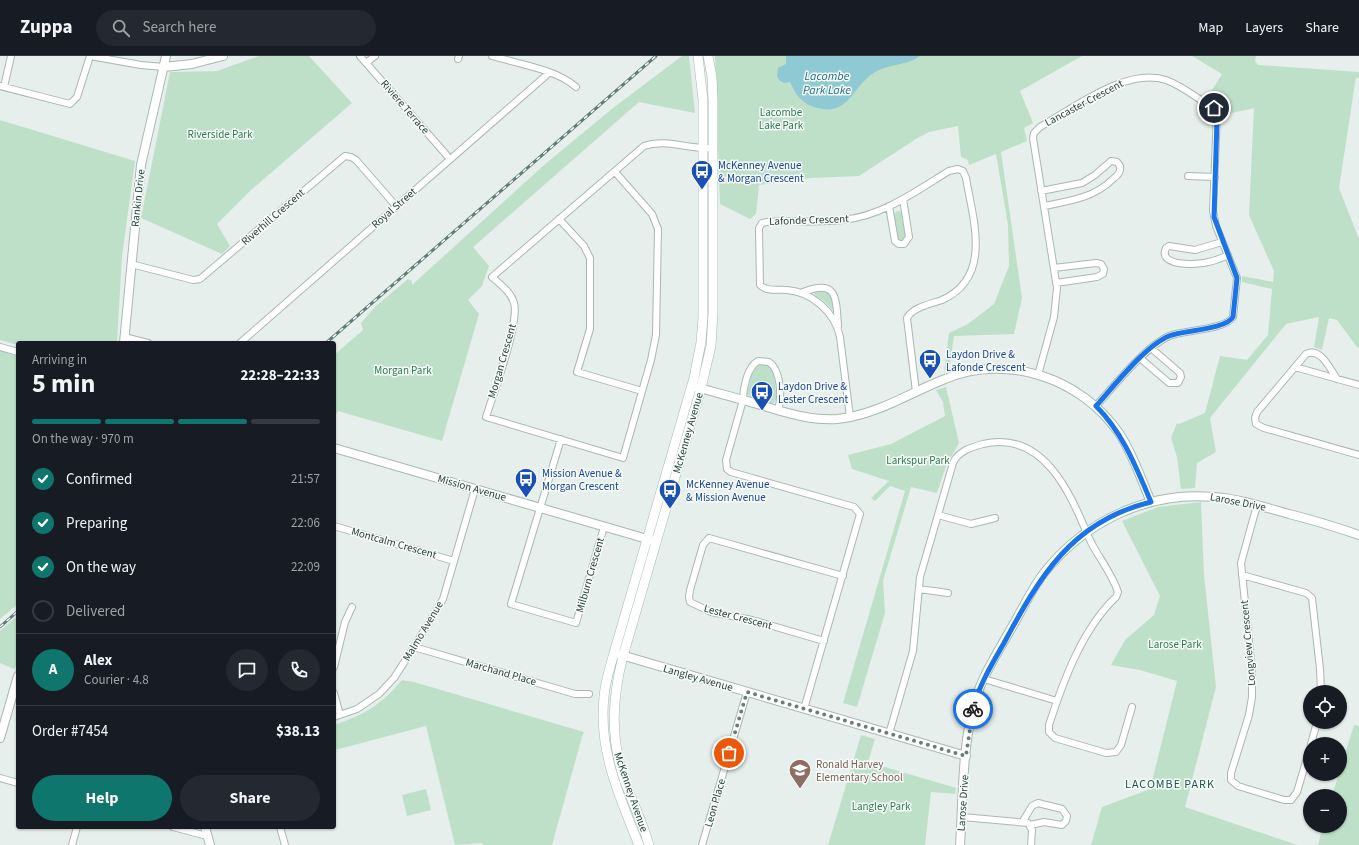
<!DOCTYPE html>
<html lang="en">
<head>
<meta charset="utf-8">
<style>
	body { margin:0; font-family:"Source Sans 3",sans-serif; background:#242831; color:#f1f3f6; height:100vh; display:flex; flex-direction:column; font-size:15px; white-space:nowrap }
	* { box-sizing:border-box; margin:0 }
	p { font-size:13px; color:#9ea1a6 }
	.icon { flex:none; width:22px; height:22px; fill:none; stroke:currentColor; stroke-width:2; stroke-linecap:round; stroke-linejoin:round }
	.map { position:relative; flex:1; overflow:hidden }
	.details { position:absolute; left:16px; top:285px; width:320px; height:488px; display:flex; flex-direction:column; background:#171b24; border-radius:4px; box-shadow:0 1px 3px #0004 }
	.details>* { flex:none }
	.buttons { position:absolute; left:1303px; top:629px; display:grid; gap:8px }
	.buttons a { display:grid; place-items:center; width:44px; height:44px; border-radius:50%; background:#171b24; box-shadow:0 1px 3px #0004; font-size:20px }
	.pin { position:absolute; display:grid; place-items:center; width:34px; height:34px; color:#fff; margin:-17px; border:2px solid #fff; border-radius:50%; box-shadow:0 1px 4px #0007 }
	.courier { position:absolute; display:grid; place-items:center; width:40px; height:40px; margin:-20px; border:3px solid #1a73e8; border-radius:50%; background:#fff; color:#222; box-shadow:0 1px 5px #0007 }
	.head em { font-style:normal; font-weight:700 }
	.head div { display:flex; flex-direction:column-reverse }
	.head { display:flex; align-items:center; justify-content:space-between; height:68px; padding:0 16px }
	h1 { font-size:26px; font-weight:700; line-height:30px }
	.bar { display:grid; grid-template-columns:repeat(4,1fr); gap:6px 4px; align-content:center; height:48px; padding:0 16px }
	.bar i { height:5px; border-radius:3px; background:#363941 }
	.bar .on { background:#0f766e }
	.bar p { grid-column:span 4 }
	.line { display:flex; align-items:center; gap:10px; padding:0 16px; border-top:1px solid #363941 }
	.line div { flex:1 }
	.round { display:grid; place-items:center; flex:none; width:42px; height:42px; border-radius:21px; background:#242831 }
	ol { padding:0 16px; list-style:none }
	li { display:flex; align-items:center; gap:12px; height:44px }
	li p { margin-inline-start:auto }
	li .icon { padding:4px; border-radius:50%; background:#0f766e; color:#fff; stroke-width:4 }
	li:last-child { color:#9ea1a6 }
	li i { width:22px; height:22px; border:2px solid #363941; border-radius:50% }
	.primary-button { display:flex; gap:8px; margin-top:auto; padding:8px 16px }
	.primary-button a { flex:1; height:46px; border-radius:24px; background:#0f766e; color:#fff; font-size:16px; font-weight:700; line-height:46px; text-align:center }
	.primary-button a+a { background:#242831; color:#f1f3f6 }
	header { display:flex; align-items:center; gap:24px; box-sizing:border-box; height:56px; padding:0 20px; background:#171b24; border-bottom:1px solid #363941 }
	header strong { font-size:19px }
	nav { display:flex; gap:22px; margin-inline-start:auto; font-size:14px }
	.search { width:280px; height:36px; background:#242831; display:flex; align-items:center; gap:10px; box-sizing:border-box; padding:0 14px; border-radius:22px; color:#9ea1a6; font-size:15px }
	.map>svg:first-child { display:block }
</style>
</head>
<body>
<header>
<strong>Zuppa</strong>
<div class="search"><svg class="icon" aria-label="search" viewBox="0 0 24 24"><circle cx="10" cy="10" r="6"/><path d="M15 15l6 6"/></svg>Search here</div>
<nav><a>Map</a><a>Layers</a><a>Share</a></nav>
</header>
<div class="map">
<svg width="1359" height="789" viewBox="0 0 1359 789">
	<rect width="100%" height="100%" fill="#e6efeb"/>
	<!-- green -->
	<path fill="#bfe0c8" d="M259,0h50l43,47 -102,88 -33,33 13,22 -8,8 -81,-36 29,-146 47,-1z
		M682,0h7l6,57 -56,-11 -166,145 16,19 -7,20 -14,14 11,14 -37,127 -104,-30 -4,7v-63l29,-25 -2,-7 15,-17 32,-27 4,2v4l132,-120 69,-57z
		M715,0h367l-62,35 13,32 -9,5 3,13 -26,11 21,146 -8,36 -60,2 -5,33 -5,2 5,-38 19,-9 26,-20 15,-38 -1,-41 -12,-71 -27,11 -1,-5 -7,-3 -3,-31 -29,6 -13,7 -57,37 -47,2 -53,7 -3,29 -6,5 -30,-15z
		M1192,0h64l-1,5 3,4 101,7v7l-3,-2 -17,111 20,51v109l-2,-1 -20,-27 -8,-2 -7,32 -8,-3 5,-30 -33,7 -76,94 6,34 -19,11 -2,25 -14,1 -4,-32 -6,-19 6,-15 2,1 26,-11 15,-57 27,4 21,-25 4,-46 -30,-7v-6l31,6 1,-11 -25,-56 5,-107 -31,7c2,-11 -8,-13 -16,-17l15,-24z
		M0,64l135,41 -13,95 -5,87h-99v2l-18,-5z
		M897,155h3l3,4 3,22 -4,4 -5,-3 -3,-24z
		M816,235h10l6,5 2,15 -10,-10 -10,-7z
		M0,295l18,5v248l-18,15z
		M760,307l8,2 5,5 4,29 -5,5 -22,-6 -3,-4 6,-25z
		M946,331l13,56 -13,23 -9,27 -26,-6 -28,94 2,32 -28,94 -14,-4 62,-212 -15,-5 -15,15 -4,-3 18,-17 -37,-12 -4,-14 43,-11 54,-28 -2,-14 -7,-12z
		M1201,446l3,73 12,112 -31,120 112,38h-206l11,-38 48,-18 27,-108 -37,-11 -29,-5 14,-25 29,-25 6,-19 -38,-75 36,-14z
		M18,559v48l-4,6 -14,-6v-32z
		M402,624l12,2 170,50 -2,5 -30,108h-69l-1,-2 -27,2 -29,-119 -91,24 -1,-25c30,-10 47,-20 68,-45z
		M1354,669l5,1v119h-41l5,-19h17v-30h-8z
		M861,679l14,4 -7,23 88,26 -1,6 -24,-2 -6,53h-97z
		M426,733l5,21 -24,6 -5,-21z"/>
	<!-- water -->
	<path fill="#8ec9d4" d="M786,0h134c-12,9 -29,8 -43,15 -25,13 -27,48 -63,36 -13,-4 -19,-14 -24,-25l-6,1 -5,-3 -2,-4 1,-8 8,-4z"/>
	<g fill="none" stroke-linecap="round" stroke-linejoin="round">
		<!-- minor casing -->
		<g stroke="#a8b8b2" stroke-width="8">
			<path id="minor" d="M90,0l51,9 23,2
				M360,0l90,103
				M492,0c26,8 64,13 84,31
				M458,3l1,-3
				M366,7l9,-7
				M0,30l70,18 7,-7 13,-41
				M4,31l7,-31
				M615,116l37,42 6,15 -2,106 -5,25 -28,98 -137,-41c7,-22 34,-96 28,-114 -3,-11 -14,-19 -22,-26l152,-131c22,-8 46,4 68,2
				M1188,120l27,1
				M1041,135l41,-8 13,-8 16,-14 6,1 3,4c1,6 -2,9 -7,13 -19,19 -44,22 -69,27
				M889,150l6,35 4,3h5l5,-7 -6,-38
				M559,163l25,27 6,12v71l-13,43 65,19
				M1222,186l-27,8 -26,-4 -3,2c-9,19 32,17 42,14 6,-1 14,-4 20,-7
				M131,208l62,16 7,-1 145,-123 6,1 5,3 40,46
				M1054,212l42,-5 5,1 3,5 -1,5 -6,3 -41,6
				M801,237c36,-15 35,3 37,33
				M124,281l24,6
				M240,287l309,-270
				M0,291l18,5
				M1140,302l29,25h9l3,-6 -1,-4 -29,-25
				M1295,311l-38,45 -2,6 1,6 8,4 95,27
				M1038,319l16,-58 3,-29 -24,-150 1,-5 6,-6c34,-19 86,-60 126,-47 17,6 32,19 47,28l4,5 -4,98 3,15 21,52 -4,39c-8,13 -49,13 -64,19 -24,11 -55,50 -73,70
				M1337,323c-7,-10 -16,-32 -31,-25l-11,13 64,18
				M778,354c4,-13 3,-40 -9,-48l-11,-1c-11,6 -15,28 -15,39l-17,60 1,9 4,3 123,35 6,7 -56,195
				M850,361l-10,-80c-5,-25 -28,-45 -53,-47 -10,-1 -20,2 -27,-5l-1,-57 3,-5 5,-1c25,-2 50,1 76,-2 40,-4 73,-29 106,-49l9,-2 5,2 3,7c7,42 27,99 -24,122 -11,4 -29,7 -35,18l9,74
				M561,383l-50,165 65,19 28,-96
				M1257,449l-16,58 11,109v25l-3,18 -18,58v7l7,6 46,14h7l6,-8 13,-44
				M938,459l33,9 24,-6
				M334,470l120,35
				M1242,519l64,18 6,5 8,71 1,23
				M919,533l29,4
				M824,585l-72,-21 -41,-8 -21,-10 -1,-5 1,-7 13,-45 6,-7 134,38
				M414,591l161,47h14
				M334,611l11,-45 7,-15
				M984,623l73,22
				M334,637l6,22
				M334,661l23,-8 22,-15 15,-16 20,-31 29,-48 32,-110
				M889,678l24,-83 7,-74 33,-114c5,-12 19,-16 30,-19 61,-14 87,49 106,94 8,18 23,35 29,54l-2,5c-34,32 -53,85 -67,128v7l6,6 51,15 10,-1 5,-7 11,-38
				M1311,688l6,-22
				M0,722l18,5
				M962,761l66,6 4,7 -1,15
				M1023,765l9,-15 6,-3 24,6 5,7 -1,5 -4,4 -18,-3 -14,3
				M173,771l34,9
				M280,771l5,18
				M72,789l5,-18
				M702,789l45,-153"/>
		</g>
		<!-- tertiary casing -->
		<g stroke="#a8b8b2" stroke-width="10">
			<path id="tertiary" d="M164,11l28,-3 31,-8
				M124,287l17,-178 25,-109
				M696,331c21,6 41,11 61,17 27,8 53,17 80,15 40,-4 72,-26 108,-40 62,-26 136,-1 174,54 14,21 22,46 32,69
				M334,392l320,93
				M618,598l348,102
				M0,682l18,-62
				M205,771l5,18
				M960,789c3,-44 2,-90 12,-133 7,-33 28,-63 44,-92 9,-16 17,-33 28,-47 41,-52 104,-82 170,-76 26,2 50,10 75,17 24,6 47,13 70,21"/>
		</g>
		<!-- secondary casing -->
		<g stroke="#a4bbb3" stroke-width="10">
			<path id="secondary" d="M639,789c-19,-47 -41,-95 -35,-148 1,-15 6,-29 10,-44l80,-275 7,-36 2,-24v-218l-5,-44
				M649,789c-6,-21 -16,-42 -24,-63 -15,-43 -13,-83 -2,-126l78,-268 10,-42 2,-33v-213l-1,-23 -4,-21"/>
		</g>
		<!-- minor -->
		<use href="#minor" stroke="#fff" stroke-width="6"/>
		<!-- tertiary -->
		<use href="#tertiary" stroke="#fff" stroke-width="8"/>
		<!-- secondary -->
		<use href="#secondary" stroke="#fff" stroke-width="9"/>
		<!-- rail casing -->
		<g stroke="#5f7d75" stroke-width="3">
			<path id="rail" d="M326,287l330,-287
				M0,571l18,-16"/>
		</g>
		<!-- rail -->
		<use href="#rail" stroke="#f7fbf9" stroke-width="1.5" stroke-dasharray="4.5" stroke-linecap="butt"/>
	</g>
	<g fill="none" stroke-linecap="round" stroke-linejoin="round">
		<!-- done -->
		<path stroke="#687f78" stroke-width="4" stroke-dasharray="0 7.2" d="M729,697l18,-61 219,64 7,-47"/>
		<!-- route -->
		<path stroke="#1a73e8" stroke-width="5" d="M973,653c6,-24 19,-45 31,-66 36,-67 68,-122 147,-141 -15,-35 -28,-69 -55,-96 18,-20 49,-60 73,-70 15,-6 56,-6 64,-19l4,-39 -23,-61 3,-99 -1,-6 -2,-4"/>
	</g>
	<!-- icons -->
	<defs>
		<g id="bus-pin" transform="scale(1.15)"><path d="M0 17L-7.5 6A9.5 9.5 0 1 1 7.5 6Z" fill="#1a4fb4" stroke="#f7fbf9"/><path d="M-5-6H5V4H4V6H2V4H-2V6H-4V4H-5ZM-3.5-4V0h7V-4ZM-3.5 1.2v1.5H-2V1.2ZM2 1.2v1.5H3.5V1.2Z" fill="#fff"/></g>
		<g id="school-pin" transform="scale(1.15)"><path d="M0 17L-7.5 6A9.5 9.5 0 1 1 7.5 6Z" fill="#8d6e63" stroke="#f7fbf9"/><path d="M0-5L7-2L0 1L-7-2ZM-4 1L0 2.5L4 1V4Q0 6-4 4Z" fill="#fff"/></g>
	</defs>
	<g fill-rule="evenodd">
		<use href="#bus-pin" x="702" y="115"/>
		<use href="#bus-pin" x="930" y="304"/>
		<use href="#bus-pin" x="762" y="336"/>
		<use href="#bus-pin" x="526" y="423"/>
		<use href="#bus-pin" x="670" y="434"/>
		<use href="#school-pin" x="800" y="714"/>
	</g>
	<g text-anchor="middle" dominant-baseline="central" stroke-width="3" stroke-linejoin="round" paint-order="stroke">
		<!-- street labels -->
		<g font-size="11" fill="#24423a" stroke="#f7fbf9">
			<text transform="translate(1084 47) rotate(-28)">Lancaster Crescent</text>
			<text transform="translate(405 51) rotate(49)">Riviere Terrace</text>
			<text transform="translate(138 142) rotate(-84)">Rankin Drive</text>
			<text transform="translate(394 152) rotate(-41)">Royal Street</text>
			<text transform="translate(273 161) rotate(-41)">Riverhill Crescent</text>
			<text transform="translate(809 164) rotate(-2)">Lafonde Crescent</text>
			<text transform="translate(502 305) rotate(-74)">Morgan Crescent</text>
			<text transform="translate(688 377) rotate(-74)">McKenney Avenue</text>
			<text transform="translate(472 432) rotate(16)">Mission Avenue</text>
			<text transform="translate(1238 446) rotate(11)">Larose Drive</text>
			<text transform="translate(394 487) rotate(16)">Montcalm Crescent</text>
			<text transform="translate(590 519) rotate(-74)">Milburn Crescent</text>
			<text transform="translate(738 561) rotate(15)">Lester Crescent</text>
			<text transform="translate(423 575) rotate(-59)">Malmo Avenue</text>
			<text transform="translate(1248 587) rotate(-95)">Longview Crescent</text>
			<text transform="translate(501 616) rotate(16)">Marchand Place</text>
			<text transform="translate(698 622) rotate(16)">Langley Avenue</text>
			<text transform="translate(631 736) rotate(71)">McKenney Avenue</text>
			<text transform="translate(715 747) rotate(-74)">Leon Place</text>
			<text transform="translate(963 747) rotate(-86)">Larose Drive</text>
		</g>
		<!-- park labels -->
		<g font-size="11" fill="#2d7a4b" stroke="#f7fbf9">
			<text x="781" y="56">Lacombe<tspan x="781" dy="13">Lake Park</tspan></text>
			<text x="220" y="78">Riverside Park</text>
			<text x="403" y="314">Morgan Park</text>
			<text x="918" y="404">Larkspur Park</text>
			<text x="1175" y="588">Larose Park</text>
			<text x="881" y="750">Langley Park</text>
		</g>
		<!-- transit labels -->
		<g font-size="11" fill="#164399" stroke="#f7fbf9" text-anchor="start">
			<text x="718" y="109">McKenney Avenue<tspan x="718" dy="13">&amp; Morgan Crescent</tspan></text>
			<text x="946" y="298">Laydon Drive &amp;<tspan x="946" dy="13">Lafonde Crescent</tspan></text>
			<text x="778" y="330">Laydon Drive &amp;<tspan x="778" dy="13">Lester Crescent</tspan></text>
			<text x="542" y="417">Mission Avenue &amp;<tspan x="542" dy="13">Morgan Crescent</tspan></text>
			<text x="686" y="428">McKenney Avenue<tspan x="686" dy="13">&amp; Mission Avenue</tspan></text>
		</g>
		<!-- education labels -->
		<g font-size="11" fill="#785e54" stroke="#f7fbf9" text-anchor="start">
			<text x="816" y="708">Ronald Harvey<tspan x="816" dy="13">Elementary School</tspan></text>
		</g>
		<!-- water labels -->
		<g font-size="12" font-style="italic" fill="#1c6f80" stroke="#f7fbf9">
			<text x="827" y="20">Lacombe<tspan x="827" dy="14">Park Lake</tspan></text>
		</g>
		<!-- neighbourhood labels -->
		<g font-size="12" letter-spacing="1" fill="#1f5548" stroke="#f7fbf9">
			<text x="1170" y="728">LACOMBE PARK</text>
		</g>
	</g>
</svg>
<div class="buttons">
<a><svg class="icon" aria-label="locate" viewBox="0 0 24 24"><circle cx="12" cy="12" r="6"/><path d="M12 2v4M12 18v4M2 12h4M18 12h4"/></svg></a>
<a>+</a>
<a>−</a>
</div>
<div class="pin" style="left:729px;top:697px;background:#ea580c"><svg class="icon" aria-label="bag" viewBox="0 0 24 24"><path d="M5 8h14l-1 12H6zM9 8a3 3 0 0 1 6 0"/></svg></div>
<div class="pin" style="left:1214px;top:52px;background:#1f2937"><svg class="icon" aria-label="home" viewBox="0 0 24 24"><path d="M3 11l9-7 9 7M6 9v11h12V9"/></svg></div>
<div class="courier" style="left:973px;top:653px"><svg class="icon" aria-label="bike" viewBox="0 0 24 24"><circle cx="6" cy="16" r="4"/><circle cx="18" cy="16" r="4"/><path d="M6 16l4-8h5l3 8M10 8l3 8H6M13 5h3"/></svg></div>
<section class="details">
<div class="head"><div><h1>5 min</h1><p>Arriving in</p></div><em>22:28–22:33</em></div>
<div class="bar"><i class="on"></i><i class="on"></i><i class="on"></i><i></i><p>On the way · 970 m</p></div>
<ol>
<li><svg class="icon" aria-label="check" viewBox="0 0 24 24"><path d="M5 12l5 5 9-10"/></svg>Confirmed<p>21:57</p></li>
<li><svg class="icon" aria-label="check" viewBox="0 0 24 24"><path d="M5 12l5 5 9-10"/></svg>Preparing<p>22:06</p></li>
<li><svg class="icon" aria-label="check" viewBox="0 0 24 24"><path d="M5 12l5 5 9-10"/></svg>On the way<p>22:09</p></li>
<li><i></i>Delivered</li>
</ol>
<div class="line" style="height:72px"><b class="round" style="background:#0f766e;color:#fff">A</b><div><b>Alex</b><p>Courier · 4.8</p></div><a class="round"><svg class="icon" aria-label="chat" viewBox="0 0 24 24"><path d="M4 5h16v11H9l-5 4z"/></svg></a><a class="round"><svg class="icon" aria-label="phone" viewBox="0 0 24 24"><path d="M5 4h4l2 5-3 2q2 4 5 5l2-3 5 2v4C11 20 4 13 5 4z"/></svg></a></div>
<div class="line" style="height:52px"><div>Order #7454</div><b>$38.13</b></div>
<div class="primary-button"><a>Help</a><a>Share</a></div>
</section>
</div>
</body>
</html>
